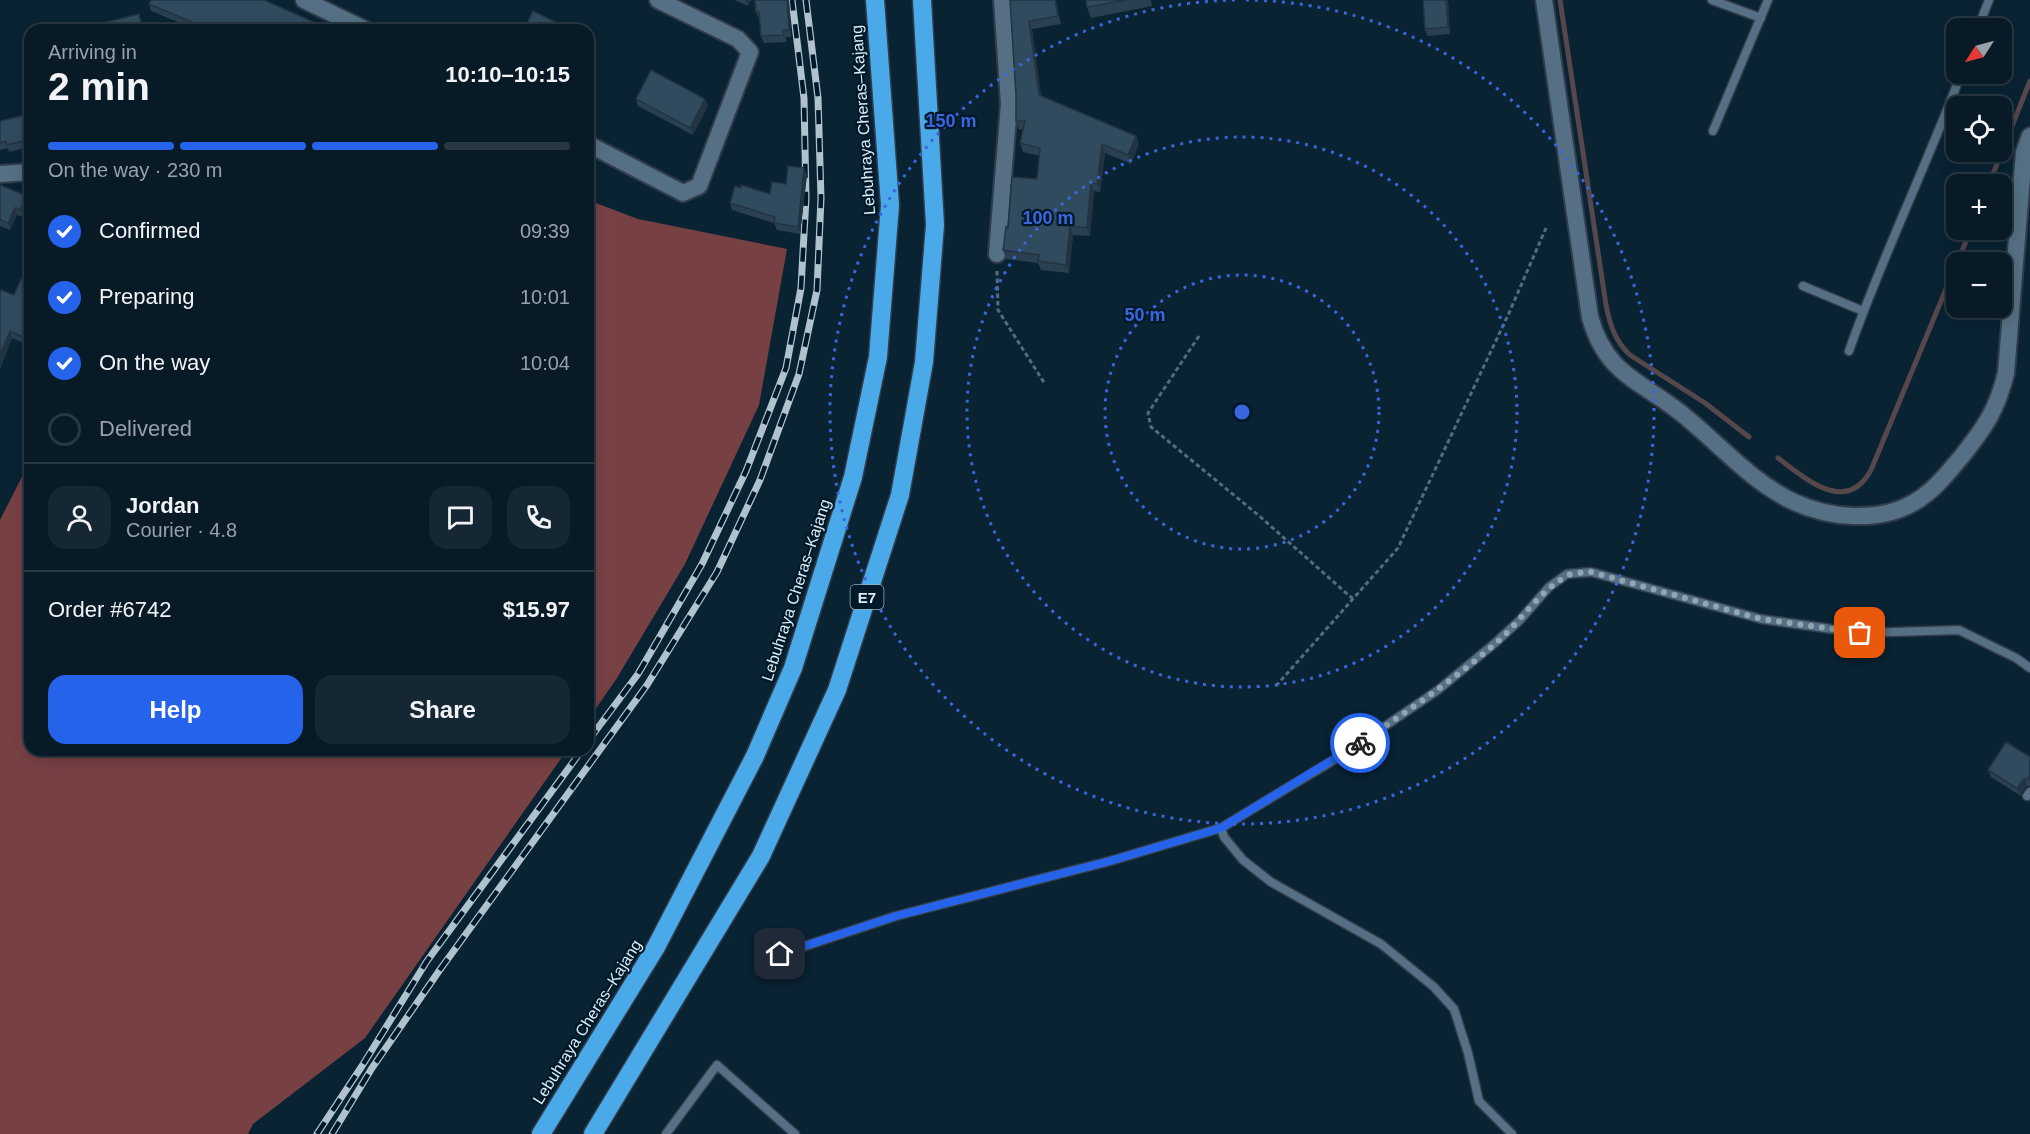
<!DOCTYPE html>
<html lang="en">
<head>
<meta charset="utf-8">
<style>
	body { margin:0; font-family:Helvetica,sans-serif; background:#152732; color:#f1f3f6; height:100vh; display:flex; flex-direction:column; font-size:22px; white-space:nowrap }
	* { box-sizing:border-box; margin:0 }
	p { font-size:20px; color:#98a1a7 }
	.icon { flex:none; width:33px; height:33px; fill:none; stroke:currentColor; stroke-width:2; stroke-linecap:round; stroke-linejoin:round }
	.map { position:relative; flex:1; overflow:hidden }
	.side { position:absolute; left:24px; top:24px; width:570px; height:732px; display:flex; flex-direction:column; background:#071a26; border-radius:18px; box-shadow:0 3px 15px #0003,0 0 0 2px #283843 }
	.side>* { flex:none }
	.needle { width:39px; rotate:234deg }
	.buttons { position:absolute; left:1946px; top:18px; display:grid; gap:12px }
	.buttons a { display:grid; place-items:center; width:66px; height:66px; border-radius:12px; background:#071a26; box-shadow:0 3px 15px #0003,0 0 0 2px #283843; font-size:30px }
	.pin { position:absolute; display:grid; place-items:center; width:51px; height:51px; color:#fff; margin:-26px; border-radius:12px; box-shadow:0 3px 9px #0006 }
	.courier { position:absolute; display:grid; place-items:center; width:60px; height:60px; margin:-30px; border:4px solid #2563eb; border-radius:50%; background:#fff; color:#222; box-shadow:0 2px 8px #0007 }
	.head em { font-style:normal; font-weight:600 }
	.head div { display:flex; flex-direction:column-reverse }
	.head { display:flex; align-items:center; justify-content:space-between; height:102px; padding:0 24px }
	h1 { font-size:39px; font-weight:600; line-height:45px }
	.bar { display:grid; grid-template-columns:repeat(4,1fr); gap:9px 6px; align-content:center; height:72px; padding:0 24px }
	.bar i { height:8px; border-radius:4px; background:#283843 }
	.bar .on { background:#2563eb }
	.bar p { grid-column:span 4 }
	.line { display:flex; align-items:center; gap:15px; padding:0 24px; border-top:2px solid #283843 }
	.line div { flex:1 }
	.round { display:grid; place-items:center; flex:none; width:63px; height:63px; border-radius:18px; background:#152732 }
	ol { padding:0 24px; list-style:none }
	li { display:flex; align-items:center; gap:18px; height:66px }
	li p { margin-inline-start:auto }
	li .icon { padding:6px; border-radius:50%; background:#2563eb; color:#fff; stroke-width:4 }
	li:last-child { color:#98a1a7 }
	li i { width:33px; height:33px; border:3px solid #283843; border-radius:50% }
	.primary-button { display:flex; gap:12px; margin-top:auto; padding:12px 24px }
	.primary-button a { flex:1; height:69px; border-radius:18px; background:#2563eb; color:#fff; font-size:24px; font-weight:600; line-height:69px; text-align:center }
	.primary-button a+a { background:#152732; color:#f1f3f6 }
	.map>svg:first-child { display:block }
</style>
</head>
<body>
<div class="map">
<svg width="2030" height="1134" viewBox="0 0 2030 1134">
	<rect width="100%" height="100%" fill="#092333"/>
	<!-- forest -->
	<path fill="#774144" d="M588,200l50,19 149,30 -28,156 -74,159 -68,114 -29,42z
		M30,461v289h537l-202,288 -112,86 -5,10h-248v-614z"/>
	<g fill="none" stroke-linecap="round" stroke-linejoin="round">
		<!-- stream -->
		<path stroke="#56474c" stroke-width="5" d="M1560,0l46,305c4,20 9,36 24,50l75,48 44,34
			M1989,184l41,-103
			M1957,262l14,-32
			M1778,458c27,20 68,58 93,12l85,-205"/>
		<!-- lane casing -->
		<g stroke="#303c4b" stroke-width="11">
			<path id="lane" d="M1712,0l49,18
				M1978,28l11,-28
				M1713,131l55,-131
				M1803,286l60,25
				M1849,351c33,-94 77,-184 112,-277
				M2027,796l3,-4
				M1221,828l126,-76 91,-62 57,-47 24,-22 30,-34 18,-13 24,-2 170,47 99,14 99,-3 57,28 14,10
				M781,954l115,-38 214,-55 111,-33 3,9 19,23 28,22 110,62 53,43 20,22 14,44 11,48 33,33
				M666,1134l51,-69 78,69"/>
		</g>
		<!-- street casing -->
		<g stroke="#303c4b" stroke-width="20">
			<path id="street" d="M304,0l62,30
				M1544,0l46,317c17,61 54,64 97,101 35,29 65,64 107,84 35,16 84,21 119,1 20,-11 34,-29 49,-47 23,-29 35,-46 44,-83l18,-221 6,-16
				M588,144l95,49 16,-7 51,-134 -12,-13 -80,-39
				M0,174l30,-2
				M997,254l12,-150 -7,-104"/>
		</g>
		<!-- highway casing -->
		<g stroke="#303c4b" stroke-width="21">
			<path id="highway" d="M541,1134l115,-187 99,-191 38,-88 60,-191 25,-120 12,-152 -15,-205
				M593,1134l168,-278 76,-166 63,-195 24,-133 11,-137 -13,-225"/>
		</g>
		<!-- path -->
		<path stroke="#566c7b" stroke-width="3" stroke-dasharray="4.5 3" stroke-linecap="butt" d="M997,271l1,39 47,74
			M1199,336l-51,77 3,14 106,87 96,85
			M1276,686l122,-138 111,-235 37,-85"/>
		<!-- lane -->
		<use href="#lane" stroke="#557084" stroke-width="8"/>
		<!-- street -->
		<use href="#street" stroke="#557084" stroke-width="16"/>
		<!-- highway -->
		<use href="#highway" stroke="#4aaae9" stroke-width="18"/>
		<!-- rail casing -->
		<g stroke="#b0c2ce" stroke-width="7">
			<path id="rail" d="M588,741l50,-67 64,-110 44,-93 40,-103 15,-80 5,-90 -2,-100 -12,-98
				M317,1134l45,-68 65,-105 155,-211
				M332,1134l40,-66 67,-97 208,-286 70,-113 43,-92 39,-106 18,-84 4,-92 -3,-100 -12,-98"/>
		</g>
		<!-- rail -->
		<use href="#rail" stroke="#011929" stroke-width="4.5" stroke-dasharray="14" stroke-linecap="butt"/>
	</g>
	<!-- wall -->
	<path fill="#2a4051" d="M734,0h17l-3,6z
		M755,0h34l2,37h-5v5l-22,1 -3,-7 -1,-17h-1l-3,-7z
		M1010,0l47,5 4,19 -29,5 9,67 95,40 3,8 -8,20 -26,-11 -5,39 -6,-1 -4,45 -17,-1 -4,38 -28,-3 -3,-7 -32,-4 -3,-9 5,-22 29,-49 3,-23 -17,-4 -3,-9 3,-14 -4,1 -3,-9v-26z
		M1086,0h65l1,6 -61,12 -4,-11z
		M1448,0l2,34 -23,2 -2,-7z
		M149,4l183,26h-135l-46,-19z
		M636,99h69l3,7 -15,29 -55,-29z
		M30,114l-1,33 -20,5 -1,-4 -8,2v-29z
		M804,168l3,7 -7,59 -23,-4 -3,-7 -42,-13 -2,-7 11,-15 29,6 16,-10z
		M0,185l27,11 2,7 -6,14 -6,-2 -7,15 -10,-4z
		M30,283v63l-18,-8 -12,31 14,-74z
		M2030,757v29h-3l-5,6 -1,4 -30,-19 -3,-7z"/>
	<!-- shaded-wall -->
	<path fill="#223442" d="M745,0h6l-3,6z
		M787,0h2l2,37 -2,-7z
		M1055,0l2,5 4,19 -3,-8z
		M1446,0h2l2,34 -2,-7z
		M1029,21l3,8 10,74 -3,-8z
		M705,99l3,7 -15,29 -3,-7z
		M1136,136l3,8 -8,20 -3,-9z
		M1102,144l3,9 -5,39 -3,-8z
		M804,168l3,7 -7,59 -2,-7z
		M1091,183l3,8 -4,45 -3,-8z
		M27,196l2,7 -6,14 -3,-7z
		M15,208l2,7 -7,15 -2,-7z
		M1070,226l3,9 -4,38 -3,-8z
		M10,331l2,7 -12,31v-14z
		M2024,779l3,7 -5,6 -1,4 -3,-7 1,-4z"/>
	<!-- building -->
	<path fill="#314b5e" stroke="#223442" stroke-width="1.5" d="M151,0h113l68,30h-121l-62,-26z
		M755,0h32l2,30h-6l1,5 -23,1 -2,-24h-3z
		M1010,0h45l3,16 -29,5 10,74 97,41 -8,19 -26,-11 -5,40 -6,-1 -4,45 -17,-2 -4,39 -28,-4 1,-6 -36,-5 3,-23 2,1 4,-51 25,2 3,-31 -20,-5 5,-22h-9v-26z
		M1086,0h41l-40,7z
		M1423,0h23l2,27 -23,2z
		M533,11l39,19h-48z
		M139,14l4,16h-41l5,-1 -1,-7z
		M335,24l12,6h-15z
		M651,70l54,29 -15,29 -54,-29z
		M30,114v36l-3,-10 -20,5 -1,-4 -6,2v-22z
		M788,166l16,2 -6,59 -24,-4 1,-6 -45,-14 5,-17 6,2v-3l29,9 2,-12 14,2z
		M0,185l27,11 -7,14 -5,-2 -7,15 -8,-3z
		M21,279l9,4v57l-20,-9 -10,24v-62l1,-3 13,5z
		M2006,742l24,15v19l-2,3h-4l-5,6 -1,4 -30,-19z"/>
	<g fill="none" stroke-linecap="round" stroke-linejoin="round">
		<!-- done -->
		<path stroke="#92a6b2" stroke-width="6" stroke-dasharray="0 10.8" d="M1360,743c46,-31 93,-62 136,-100 24,-21 42,-50 69,-66 7,-5 18,-4 26,-5l170,47 99,14"/>
		<!-- route -->
		<path stroke="#2563eb" stroke-width="8" d="M780,954l116,-38 214,-55 111,-33 139,-85"/>
	</g>
	<!-- distance rings -->
	<g fill="none" stroke="#3a66dd" stroke-width="3" stroke-dasharray="3 6">
		<circle cx="1242" cy="412" r="137"/>
		<circle cx="1242" cy="412" r="275"/>
		<path d="M1246 0A412 412 0 1 1 1238 0"/>
	</g>
	<g text-anchor="middle" dominant-baseline="central" stroke-width="4.5" stroke-linejoin="round" paint-order="stroke">
		<!-- shield labels -->
		<rect fill="#011929" stroke="#9aadb9" stroke-width="1.5" x="850.5" y="585" width="33" height="24" rx="4.5"/>
		<g font-size="15" font-weight="bold" fill="#dcecf7">
			<text x="867" y="597">E7</text>
		</g>
		<!-- street labels -->
		<g font-size="16" fill="#dcecf7" stroke="#011929">
			<text transform="translate(863 120) rotate(-94)">Lebuhraya Cheras–Kajang</text>
			<text transform="translate(796 590) rotate(-72)">Lebuhraya Cheras–Kajang</text>
			<text transform="translate(587 1022) rotate(-58)">Lebuhraya Cheras–Kajang</text>
		</g>
	</g>
	<circle cx="1242" cy="412" r="9" fill="#3a66dd" stroke="#011929" stroke-width="3"/>
	<g font-size="18" text-anchor="middle" font-weight="bold" fill="#3a66dd" stroke="#011929" stroke-width="4.5" stroke-linejoin="round" paint-order="stroke">
		<text x="951" y="127">150 m</text>
		<text x="1048" y="224">100 m</text>
		<text x="1145" y="321">50 m</text>
	</g>
</svg>
<div class="buttons">
<a><svg class="needle" viewBox="-14 -14 28 28"><path d="M0-13l5 13h-10z" fill="#e53935"/><path d="M0 13l5-13h-10z" fill="#98a1a7"/></svg></a>
<a><svg class="icon" aria-label="locate" viewBox="0 0 24 24"><circle cx="12" cy="12" r="6"/><path d="M12 2v4M12 18v4M2 12h4M18 12h4"/></svg></a>
<a>+</a>
<a>−</a>
</div>
<div class="pin" style="left:1860px;top:633px;background:#ea580c"><svg class="icon" aria-label="bag" viewBox="0 0 24 24"><path d="M5 8h14l-1 12H6zM9 8a3 3 0 0 1 6 0"/></svg></div>
<div class="pin" style="left:780px;top:954px;background:#1f2937"><svg class="icon" aria-label="home" viewBox="0 0 24 24"><path d="M3 11l9-7 9 7M6 9v11h12V9"/></svg></div>
<div class="courier" style="left:1360px;top:743px"><svg class="icon" aria-label="bike" viewBox="0 0 24 24"><circle cx="6" cy="16" r="4"/><circle cx="18" cy="16" r="4"/><path d="M6 16l4-8h5l3 8M10 8l3 8H6M13 5h3"/></svg></div>
<section class="side">
<div class="head"><div><h1>2 min</h1><p>Arriving in</p></div><em>10:10–10:15</em></div>
<div class="bar"><i class="on"></i><i class="on"></i><i class="on"></i><i></i><p>On the way · 230 m</p></div>
<ol>
<li><svg class="icon" aria-label="check" viewBox="0 0 24 24"><path d="M5 12l5 5 9-10"/></svg>Confirmed<p>09:39</p></li>
<li><svg class="icon" aria-label="check" viewBox="0 0 24 24"><path d="M5 12l5 5 9-10"/></svg>Preparing<p>10:01</p></li>
<li><svg class="icon" aria-label="check" viewBox="0 0 24 24"><path d="M5 12l5 5 9-10"/></svg>On the way<p>10:04</p></li>
<li><i></i>Delivered</li>
</ol>
<div class="line" style="height:108px"><a class="round"><svg class="icon" aria-label="person" viewBox="0 0 24 24"><circle cx="12" cy="8" r="4"/><path d="M4 21q1-7 8-7t8 7"/></svg></a><div><b>Jordan</b><p>Courier · 4.8</p></div><a class="round"><svg class="icon" aria-label="chat" viewBox="0 0 24 24"><path d="M4 5h16v11H9l-5 4z"/></svg></a><a class="round"><svg class="icon" aria-label="phone" viewBox="0 0 24 24"><path d="M5 4h4l2 5-3 2q2 4 5 5l2-3 5 2v4C11 20 4 13 5 4z"/></svg></a></div>
<div class="line" style="height:78px"><div>Order #6742</div><b>$15.97</b></div>
<div class="primary-button"><a>Help</a><a>Share</a></div>
</section>
</div>
</body>
</html>
